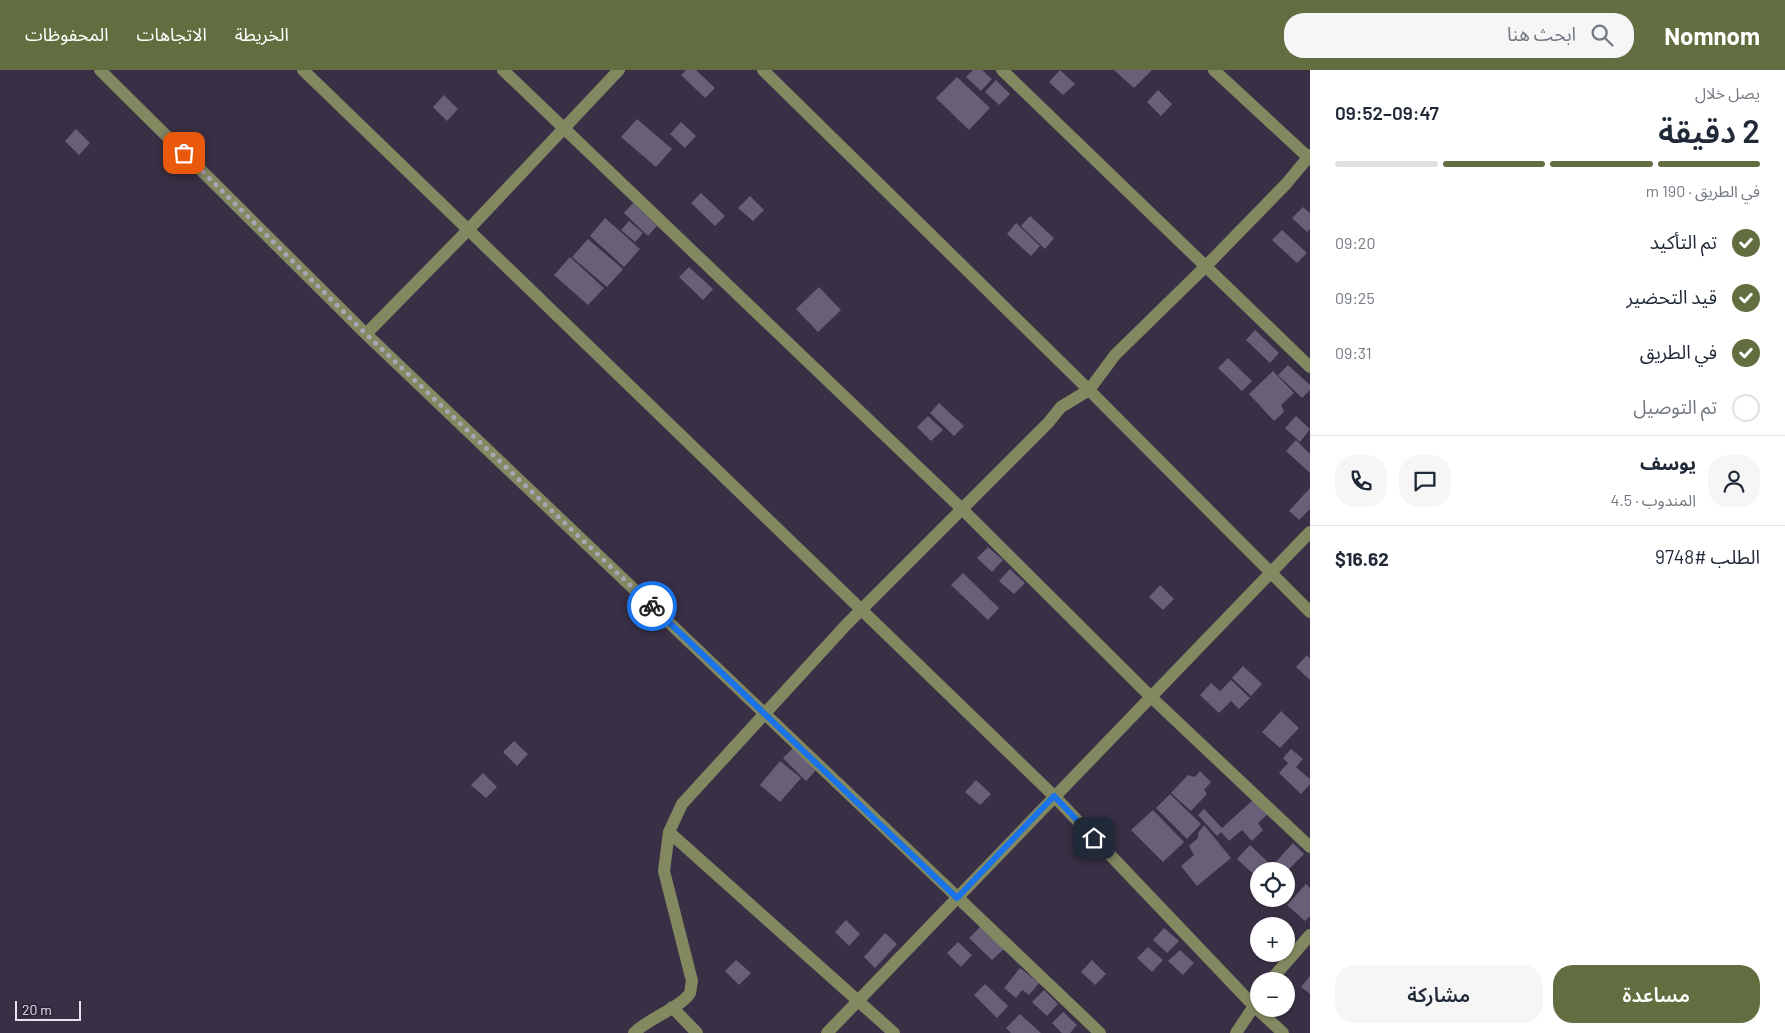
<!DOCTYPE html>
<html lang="ar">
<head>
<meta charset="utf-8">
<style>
	body { margin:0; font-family:Barlow,"Noto Sans Arabic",sans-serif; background:#f6f6f7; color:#1f2937; direction:rtl; height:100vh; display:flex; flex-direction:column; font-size:19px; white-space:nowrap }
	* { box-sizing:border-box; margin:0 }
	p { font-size:16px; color:#747a83 }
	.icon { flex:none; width:28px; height:28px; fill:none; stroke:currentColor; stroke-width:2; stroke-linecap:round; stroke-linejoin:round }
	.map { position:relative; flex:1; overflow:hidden; direction:ltr }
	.sheet { display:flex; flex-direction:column; background:#fff; width:475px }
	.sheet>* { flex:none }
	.fabs { position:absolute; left:1250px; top:792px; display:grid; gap:10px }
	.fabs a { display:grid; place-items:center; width:45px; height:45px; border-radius:50%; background:#fff; box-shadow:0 1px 4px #0004; font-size:25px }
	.scale { position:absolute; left:15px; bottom:12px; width:66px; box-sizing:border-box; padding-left:5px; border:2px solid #e8e2f0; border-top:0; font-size:14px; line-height:18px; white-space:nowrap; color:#e8e2f0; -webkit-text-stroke:4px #30263b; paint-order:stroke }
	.pin { position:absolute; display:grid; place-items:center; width:42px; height:42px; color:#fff; margin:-21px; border-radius:10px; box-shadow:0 2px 8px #0006 }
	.courier { position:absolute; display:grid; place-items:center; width:50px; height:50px; margin:-25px; border:4px solid #1a73e8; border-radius:50%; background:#fff; color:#222; box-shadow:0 1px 6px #0007 }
	.headline em { font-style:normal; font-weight:600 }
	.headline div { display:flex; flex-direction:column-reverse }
	.headline { display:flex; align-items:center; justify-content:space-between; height:85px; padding:0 25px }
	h1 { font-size:32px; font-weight:600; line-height:38px }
	.bar { display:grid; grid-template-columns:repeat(4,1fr); gap:8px 5px; align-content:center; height:60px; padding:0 25px }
	.bar i { height:6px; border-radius:4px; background:#e0e1e3 }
	.bar .active { background:#626e40 }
	.bar p { grid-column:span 4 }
	.line { display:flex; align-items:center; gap:12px; padding:0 25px; border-top:1px solid #e0e1e3 }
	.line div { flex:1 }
	.round { display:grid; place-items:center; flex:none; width:52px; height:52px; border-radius:20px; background:#f6f6f7 }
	ol { padding:0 25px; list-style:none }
	li { display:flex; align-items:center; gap:15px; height:55px }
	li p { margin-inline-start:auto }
	li .icon { padding:5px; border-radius:50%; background:#626e40; color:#fff; stroke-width:4 }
	li:last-child { color:#747a83 }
	li i { width:28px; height:28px; border:2px solid #e0e1e3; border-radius:50% }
	.button { display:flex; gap:10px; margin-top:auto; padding:10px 25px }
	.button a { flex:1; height:58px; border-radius:20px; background:#626e40; color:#fff; font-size:20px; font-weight:600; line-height:58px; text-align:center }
	.button a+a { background:#f6f6f7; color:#1f2937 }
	header { display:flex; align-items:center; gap:30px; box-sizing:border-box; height:70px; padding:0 25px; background:#626e40; color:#fff }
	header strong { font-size:24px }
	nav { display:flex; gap:28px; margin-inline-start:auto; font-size:18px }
	.search { width:350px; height:45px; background:#f6f6f7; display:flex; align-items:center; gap:12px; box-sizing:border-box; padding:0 18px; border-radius:20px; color:#747a83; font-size:19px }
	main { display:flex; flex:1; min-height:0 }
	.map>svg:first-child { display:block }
</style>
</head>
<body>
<header>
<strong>Nomnom</strong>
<div class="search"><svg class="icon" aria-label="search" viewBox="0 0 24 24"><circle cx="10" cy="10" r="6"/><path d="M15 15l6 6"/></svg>ابحث هنا</div>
<nav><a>الخريطة</a><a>الاتجاهات</a><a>المحفوظات</a></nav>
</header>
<main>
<section class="sheet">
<div class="headline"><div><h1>2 دقيقة</h1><p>يصل خلال</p></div><em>09:47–09:52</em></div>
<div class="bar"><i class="active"></i><i class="active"></i><i class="active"></i><i></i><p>في الطريق · 190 m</p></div>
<ol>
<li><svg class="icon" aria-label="check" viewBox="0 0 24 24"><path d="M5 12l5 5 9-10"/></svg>تم التأكيد<p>09:20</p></li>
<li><svg class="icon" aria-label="check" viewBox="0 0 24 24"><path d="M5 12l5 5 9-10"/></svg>قيد التحضير<p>09:25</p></li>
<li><svg class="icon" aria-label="check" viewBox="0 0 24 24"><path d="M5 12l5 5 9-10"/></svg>في الطريق<p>09:31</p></li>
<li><i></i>تم التوصيل</li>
</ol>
<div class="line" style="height:90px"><a class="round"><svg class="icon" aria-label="person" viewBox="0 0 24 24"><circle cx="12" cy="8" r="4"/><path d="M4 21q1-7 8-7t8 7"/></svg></a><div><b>يوسف</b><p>المندوب · 4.5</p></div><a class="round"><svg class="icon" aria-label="chat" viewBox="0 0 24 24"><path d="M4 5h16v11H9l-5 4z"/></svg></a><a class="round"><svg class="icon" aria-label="phone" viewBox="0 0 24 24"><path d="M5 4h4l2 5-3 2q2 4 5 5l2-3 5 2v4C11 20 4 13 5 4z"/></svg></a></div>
<div class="line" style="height:65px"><div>الطلب #9748</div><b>$16.62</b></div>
<div class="button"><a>مساعدة</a><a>مشاركة</a></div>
</section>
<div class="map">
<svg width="1310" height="963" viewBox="0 0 1310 963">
	<rect width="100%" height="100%" fill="#3a3046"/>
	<!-- building -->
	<path fill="#695f77" d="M686,0h10l19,18 -10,10 -24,-23z
		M973,0h9l10,9 -11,12 -15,-14z
		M1060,0l15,14 -12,11 -14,-13z
		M1114,0h38l-18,18z
		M957,7l33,31 -21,22 -33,-32z
		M996,10l14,14 -11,11 -14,-13z
		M1158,20l14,14 -11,12 -14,-14z
		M444,25l14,14 -11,12 -14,-14z
		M637,49l35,30 -16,18 -35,-30z
		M681,52l15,14 -11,12 -15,-14z
		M76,59l14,14 -11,12 -14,-14z
		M701,123l24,23 -10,10 -24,-23z
		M750,126l14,14 -11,11 -15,-13z
		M633,133l24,23 -9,10 -24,-23z
		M1303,137l7,6v16l-3,3 -15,-14z
		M1030,146l24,22 -9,11 -24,-23z
		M605,148l35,31 -16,18 -34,-31z
		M629,151l14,12 -8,9 -14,-12z
		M1016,153l24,23 -9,10 -24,-22z
		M1282,160l25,23 -10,10 -25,-23z
		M588,169l35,30 -16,18 -35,-30z
		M570,187l34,31 -16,17 -34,-30z
		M689,197l24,22 -10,11 -24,-23z
		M819,217l22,23 -23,22 -22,-23z
		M1255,260l24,23 -9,10 -24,-23z
		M1228,288l24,23 -10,10 -24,-23z
		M1288,295l22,20v5l-8,8 -24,-23z
		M1273,301l21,22 -13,12 3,7 -10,9 -25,-27z
		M939,333l25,23 -10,10 -24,-23z
		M928,346l15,14 -12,11 -14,-14z
		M1296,346l14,13 -10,13 -15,-14z
		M1296,370l14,14v19l-24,-22z
		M1310,418v21l-11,11 -10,-9z
		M988,477l15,13 -11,12 -15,-14z
		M1010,499l15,14 -11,11 -15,-13z
		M963,503l36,35 -11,12 -37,-35z
		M1160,515l14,14 -11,11 -14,-13z
		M1307,585l3,3v22l-14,-13z
		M1243,596l19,18 -11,12 -19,-18z
		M1231,610l19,18 -11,11 -8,-8 -12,12 -19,-18 11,-12 9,8z
		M1281,641l18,17 -19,20 -18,-16z
		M514,671l14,13 -11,12 -14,-14z
		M794,677l23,22 -11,12 -23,-23z
		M1291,679l12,10 -7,8 14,12v5l-9,10 -22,-21 9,-10 -5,-5z
		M780,691l21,17 -21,24 -20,-17z
		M1200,701l11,11 -7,8 3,4 -16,17 -20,-18 17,-18 7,2z
		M483,703l14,14 -11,11 -15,-13z
		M976,710l15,14 -11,11 -15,-13z
		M1170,724l31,30 -14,15 -31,-31z
		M1253,730l14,15 -9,8 5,7 -11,11 -10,-11 -13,11 -8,-9 -4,4 -19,-21 6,-6 18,19z
		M1153,740l31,32 -21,20 -32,-32z
		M1204,755l27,33 -34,28 -16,-20 13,-11 -5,-9 9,-8v-5z
		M1293,773l11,11 -17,17h-28v8l-22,-20 13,-14 22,21z
		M1306,814l4,4v28l-5,5 -18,-16z
		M846,850l14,14 -11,12 -14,-14z
		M981,856l23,23 -12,11 -23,-22z
		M1164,858l15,13 -12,12 -14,-13z
		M885,863l12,11 -22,24 -11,-11z
		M958,872l14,13 -11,12 -14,-14z
		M1148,877l15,13 -11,12 -15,-14z
		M1180,880l14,13 -11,12 -15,-14z
		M736,890l15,13 -12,12 -14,-14z
		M1092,890l14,14 -11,11 -14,-13z
		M1020,898l19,15 -10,12 -7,-5 -6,8 -12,-10z
		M1310,906v18l-9,-7z
		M985,914l23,22 -11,12 -23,-23z
		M1044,920l14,14 -11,12 -15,-14z
		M1063,942l14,13 -7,8h-8l-10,-10z
		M1020,944l21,19h-30l-5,-5z"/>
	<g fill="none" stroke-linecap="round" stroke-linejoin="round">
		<!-- minor -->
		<path stroke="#828860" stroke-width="12" d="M100,0l266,264 734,699
			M303,0l751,726 200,210 29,27
			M503,0l459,439 189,188 159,150
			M763,0l326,320 221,222
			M1002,0l308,297
			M1214,0l96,89
			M366,264l102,-104 151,-160
			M669,762l225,201
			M1270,911l40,-46
			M672,937l25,26
			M634,963c13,-14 48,-26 56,-40 1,-4 1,-8 2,-12l-28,-110 5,-39 13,-28 164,-179 202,-202 13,-16 28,-17 26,-35 91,-89 80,-82 24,-29
			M827,963l483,-501
			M1236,963l22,-33"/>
	</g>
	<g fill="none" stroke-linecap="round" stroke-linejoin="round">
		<!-- done -->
		<path stroke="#aba4b4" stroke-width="5" stroke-dasharray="0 9" d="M184,83l182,181 286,272"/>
		<!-- route -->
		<path stroke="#1a73e8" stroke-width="6" d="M652,536l305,292 97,-102 40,42"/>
	</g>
</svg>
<div class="fabs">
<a><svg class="icon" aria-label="locate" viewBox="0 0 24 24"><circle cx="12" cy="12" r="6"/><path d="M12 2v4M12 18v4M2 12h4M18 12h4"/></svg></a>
<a>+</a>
<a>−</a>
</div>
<div class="scale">20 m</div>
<div class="pin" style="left:184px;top:83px;background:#ea580c"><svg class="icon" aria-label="bag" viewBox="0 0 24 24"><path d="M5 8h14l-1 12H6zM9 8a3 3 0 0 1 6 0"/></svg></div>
<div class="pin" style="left:1094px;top:768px;background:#1f2937"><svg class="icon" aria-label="home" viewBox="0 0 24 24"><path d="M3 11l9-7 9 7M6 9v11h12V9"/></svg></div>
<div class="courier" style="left:652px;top:536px"><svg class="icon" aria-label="bike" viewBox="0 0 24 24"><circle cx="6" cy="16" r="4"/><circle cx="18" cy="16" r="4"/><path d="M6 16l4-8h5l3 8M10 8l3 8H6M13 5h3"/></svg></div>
</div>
</main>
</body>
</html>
